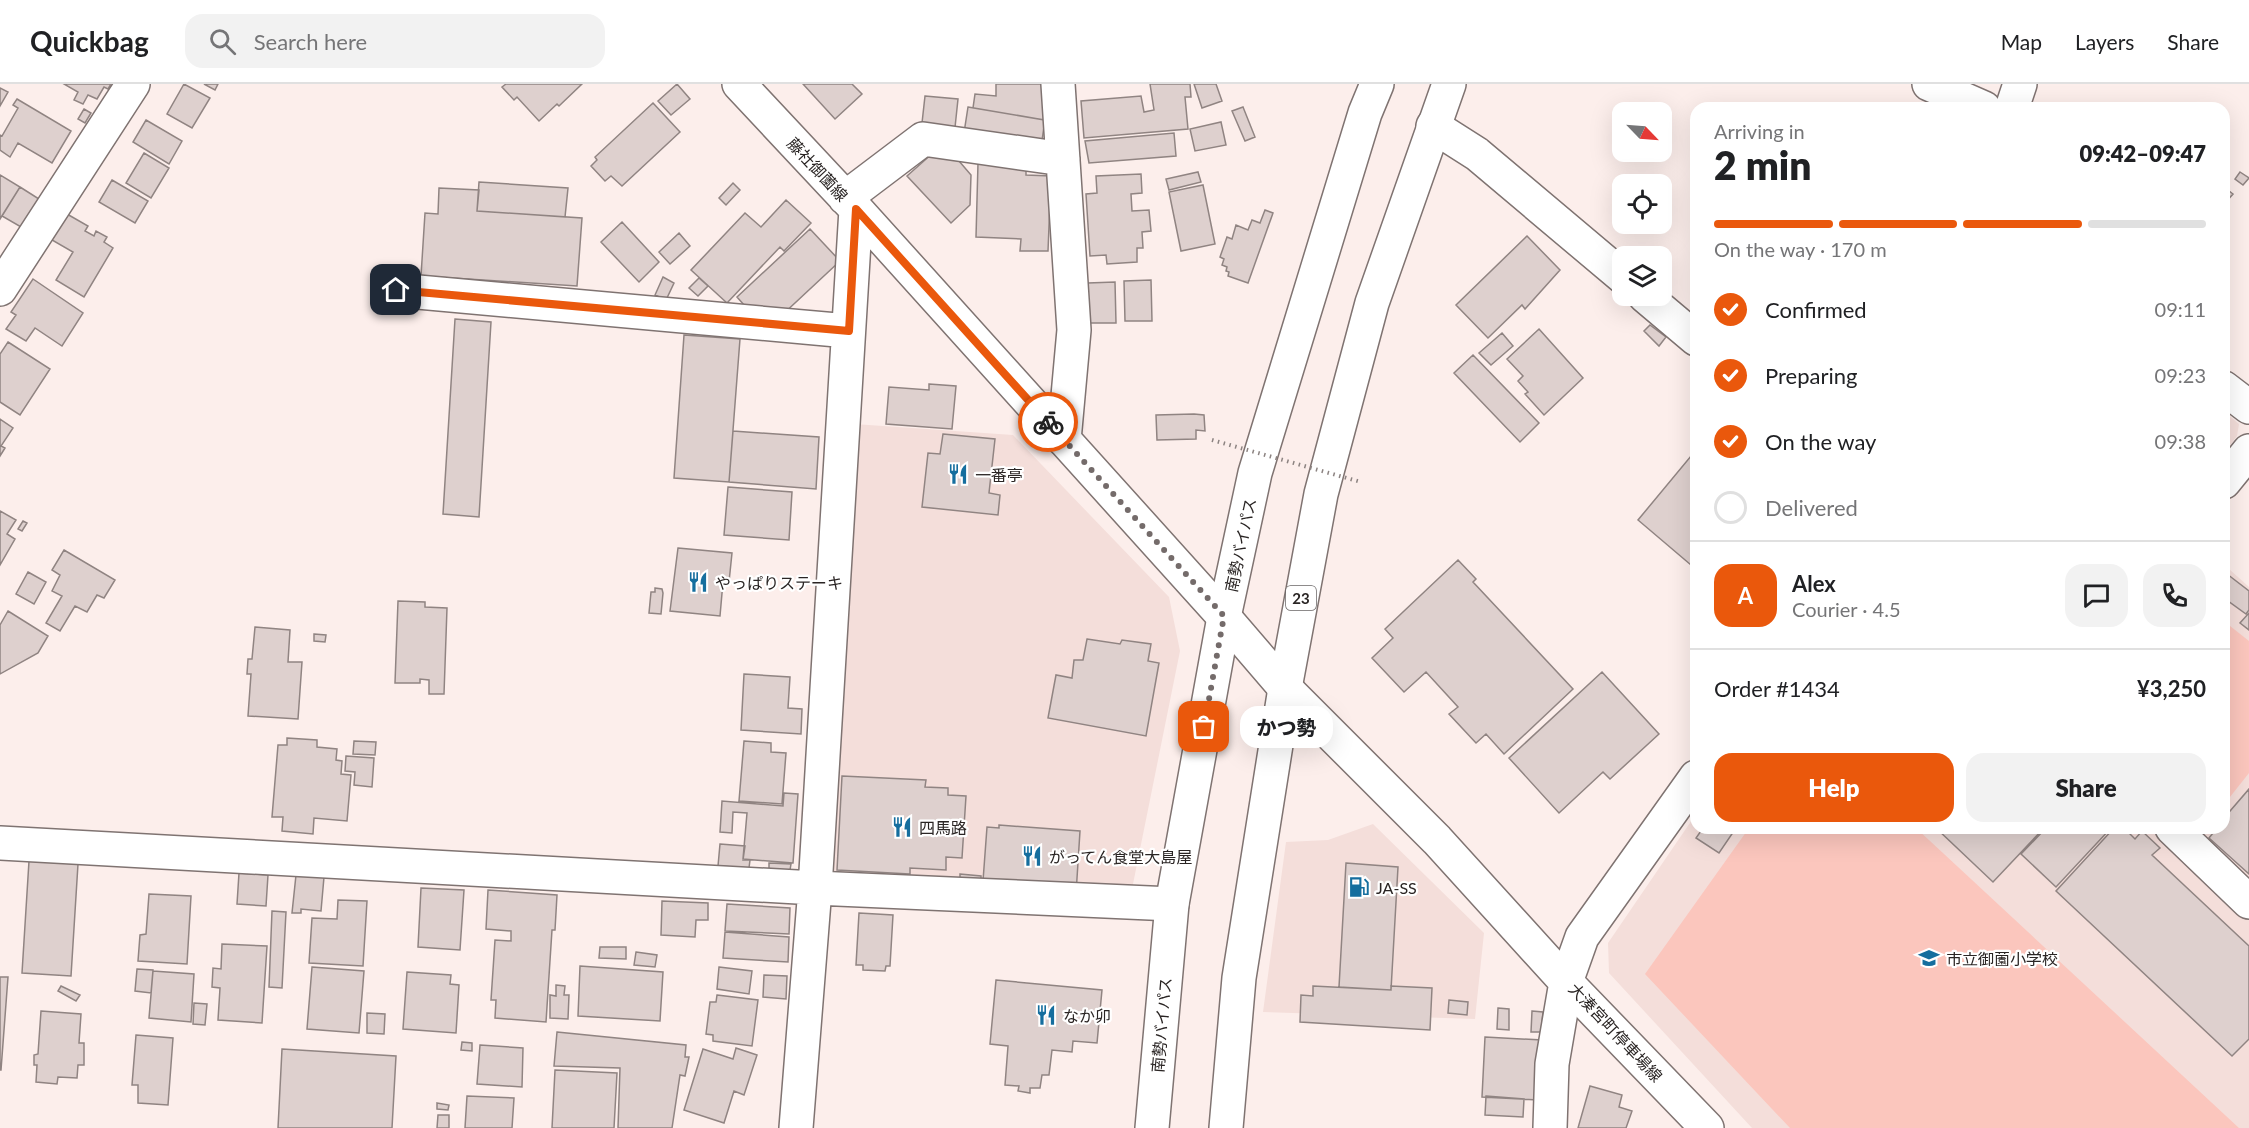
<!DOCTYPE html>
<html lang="en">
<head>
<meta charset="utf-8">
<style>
	body { margin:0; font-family:Lato,"Noto Sans JP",sans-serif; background:#f2f2f2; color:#202124; height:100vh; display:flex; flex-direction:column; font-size:22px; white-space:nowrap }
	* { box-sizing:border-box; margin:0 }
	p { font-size:20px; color:#757577 }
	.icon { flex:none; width:33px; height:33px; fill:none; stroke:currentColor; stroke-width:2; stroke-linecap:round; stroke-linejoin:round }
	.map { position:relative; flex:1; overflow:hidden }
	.panel { position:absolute; left:1690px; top:18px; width:540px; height:732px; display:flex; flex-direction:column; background:#fff; border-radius:18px; box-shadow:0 6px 24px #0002 }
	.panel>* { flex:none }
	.needle { width:39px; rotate:115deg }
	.controls { position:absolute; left:1612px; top:18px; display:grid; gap:12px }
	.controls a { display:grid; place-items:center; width:60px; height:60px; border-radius:12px; background:#fff; box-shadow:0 6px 24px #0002; font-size:30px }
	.pin { position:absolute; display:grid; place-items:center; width:51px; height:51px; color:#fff; margin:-26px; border-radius:12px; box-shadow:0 3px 9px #0006 }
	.courier { position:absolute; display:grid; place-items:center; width:60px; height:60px; margin:-30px; border:4px solid #ea580c; border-radius:50%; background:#fff; color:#222; box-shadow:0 2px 8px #0007 }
	.bubble { position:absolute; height:42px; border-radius:18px; background:#fff; box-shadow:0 6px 24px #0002; font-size:20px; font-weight:800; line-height:42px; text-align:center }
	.head em { font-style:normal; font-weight:800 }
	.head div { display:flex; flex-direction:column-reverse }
	.head { display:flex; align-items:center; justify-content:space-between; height:102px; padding:0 24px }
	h1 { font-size:39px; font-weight:800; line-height:45px }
	.bar { display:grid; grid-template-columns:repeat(4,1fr); gap:9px 6px; align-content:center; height:72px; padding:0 24px }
	.bar i { height:8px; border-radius:4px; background:#e0e0e0 }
	.bar .on { background:#ea580c }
	.bar p { grid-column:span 4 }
	.line { display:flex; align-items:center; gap:15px; padding:0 24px; border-top:2px solid #e0e0e0 }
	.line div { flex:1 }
	.round { display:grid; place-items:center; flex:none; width:63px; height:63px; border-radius:18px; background:#f2f2f2 }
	ol { padding:0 24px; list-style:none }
	li { display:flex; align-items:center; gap:18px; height:66px }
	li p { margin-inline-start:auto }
	li .icon { padding:6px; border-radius:50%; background:#ea580c; color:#fff; stroke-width:4 }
	li:last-child { color:#757577 }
	li i { width:33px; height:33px; border:3px solid #e0e0e0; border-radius:50% }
	.cta { display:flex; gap:12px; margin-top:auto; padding:12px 24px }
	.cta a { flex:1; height:69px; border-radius:18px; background:#ea580c; color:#fff; font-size:24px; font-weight:800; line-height:69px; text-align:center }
	.cta a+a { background:#f2f2f2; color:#202124 }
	header { display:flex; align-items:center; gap:36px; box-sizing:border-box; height:84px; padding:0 30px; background:#fff; border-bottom:2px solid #e0e0e0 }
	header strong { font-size:28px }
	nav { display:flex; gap:33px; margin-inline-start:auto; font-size:21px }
	.search { width:420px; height:54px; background:#f2f2f2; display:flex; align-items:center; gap:15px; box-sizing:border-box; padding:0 21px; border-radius:18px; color:#757577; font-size:22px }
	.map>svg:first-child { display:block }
</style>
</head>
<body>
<header>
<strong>Quickbag</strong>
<div class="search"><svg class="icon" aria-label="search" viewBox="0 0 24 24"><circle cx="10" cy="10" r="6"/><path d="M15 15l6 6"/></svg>Search here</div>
<nav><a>Map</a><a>Layers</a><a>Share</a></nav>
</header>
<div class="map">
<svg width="2249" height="1044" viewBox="0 0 2249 1044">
	<rect width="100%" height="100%" fill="#fceeeb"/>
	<!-- built -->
	<path fill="#f4deda" d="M2225,328l14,12 -2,12 -12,16z
		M854,340l159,11 156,162 11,54 -48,238 -306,-10z
		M2228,484l21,19v294l-59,-53h34v-255z
		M1696,730v14h463l90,86v214h-497l-143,-155 -1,-30z
		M1373,740l111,109 -9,86 -212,-7 23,-170 42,-2z"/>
	<!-- green -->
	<path fill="#fbc6bd" d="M2225,538l24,19v132l-23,29h-2z
		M1749,744h167l323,300h-449l-145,-154z"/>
	<!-- building -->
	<path fill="#ded0ce" stroke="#908482" stroke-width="1.5" d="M64,0h47l-3,5 -4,-2 -7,12 -9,-4 -5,9 -9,-4 4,-8z
		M184,0l26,14 -18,30 -25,-14z
		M204,0h14l-3,6z
		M506,0h76l-23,22 -2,-2 -18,17 -22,-24 -3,3 -12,-13z
		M677,0l13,15 -19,16 -13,-14z
		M803,0h49l10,10 -27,25z
		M996,0h50l-1,36 -72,-12 2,-14 21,2z
		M1150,0h40l1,13h-6l3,32 -104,9 -3,-37 60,-5 3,16 10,-2z
		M1194,0h22l6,17 -20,7z
		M0,4l8,4 -8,14z
		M925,12l33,3 -4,38 -33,-5z
		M17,15l54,32 -19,32 -34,-20 -8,14 -10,-7v-15l2,1 16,-28 -5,-3z
		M653,19l27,29 -58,54 -11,-10 -6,5 -14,-15 6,-6 -2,-3z
		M968,23l77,13 -4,27 -77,-14z
		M1243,23l12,30 -10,4 -13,-30z
		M84,25l7,4 -6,10 -7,-4z
		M146,36l36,21 -13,23 -36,-22z
		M1221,38l5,23 -31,6 -5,-22z
		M1174,49l2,23 -87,7 -4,-22z
		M934,68l19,2 18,21 -1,30 -19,18 -44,-47z
		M144,69l25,15 -18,30 -25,-15z
		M978,79l48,2v10l25,1 -3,75h-28l1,-12 -45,-2z
		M1198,88l3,10 -32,8 -3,-11z
		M2240,88l9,6 -6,7 -8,-6z
		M1141,90l1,19 -11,1 1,17 17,-1 2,21 -9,1 1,16h-6v14l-30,2 -1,-9 -16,1 -4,-62 11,-1 -1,-17z
		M0,91l20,12 -20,32z
		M112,96l36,21 -13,22 -36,-21z
		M479,98l89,6 -3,29 -88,-6z
		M733,99l7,7 -14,15 -7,-7z
		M1203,101l12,59 -34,7 -12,-59z
		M20,103l19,12 -18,28 -19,-11z
		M2224,103l9,7 -9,10z
		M439,104l40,2 -2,21 105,7 -5,68 -156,-10 4,-63 13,1z
		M786,116l25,23 -27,28 -4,-4 -53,56 -36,-33 54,-57 16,14z
		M1265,126l8,3 -25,70 -20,-7 1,-4 -3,-1 1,-4 -5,-2 2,-6 -4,-2 7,-20 5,2 4,-14 12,5 4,-10 8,3z
		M67,130l21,12 -3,5 9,5 2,-5 11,6 -3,5 9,6 -29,49 -28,-17 17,-28 -21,-12z
		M622,138l37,40 -20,20 -38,-40z
		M810,145l30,32 -59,55 -28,-1 -16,-18z
		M679,149l11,13 -20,18 -11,-12z
		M1527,152l33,34 -35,39 -3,-4 -34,33 -32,-33z
		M663,193l11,6 -8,17 -11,-5z
		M699,194l9,8 -10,10 -9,-8z
		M33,195l50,34 -21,33 -27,-18 -9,13 -20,-12 10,-14 -5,-3z
		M1151,196l1,41h-27l-1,-40z
		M1115,198l1,41h-28v-40z
		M455,235l36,3 -12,195 -36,-3z
		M1650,241l16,12 -7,9 -15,-15z
		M1539,245l44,49 -39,37 -19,-21 3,-2 -10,-11 5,-5 -16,-17z
		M1502,249l11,13 -22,19 -12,-12z
		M684,251l56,4 -11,143 -55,-4z
		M8,258l42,27 -30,46 -20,-13v-48z
		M1473,271l66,68 -19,19 -66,-69z
		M929,300l27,2 -4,43 -66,-5 3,-37 40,3z
		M1194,330l10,1 1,16 -9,-1v9l-39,1 -1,-25z
		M0,335l13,9 -12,18 4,2 -5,8z
		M733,347l86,6 -3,52 -87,-7z
		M943,350l52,5 -6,54 11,2 -2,20 -76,-8 6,-54 12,1z
		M1696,366v108l-5,7 -53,-45z
		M728,403l64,5 -3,48 -65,-5z
		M0,427l16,9 -9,14 8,5 -15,26z
		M23,437l4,2 -5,8 -4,-2z
		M678,464l54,5 -3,29h-6l-3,34 -50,-5z
		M64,466l51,30 -11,18 -7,-3 -10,17 -12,-6 -15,25 -14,-8 16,-27 -10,-5 8,-16 -8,-5z
		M1458,476l18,19 -3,3 100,107 -69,65 -18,-20 -10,9 -27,-29 9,-7 -32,-35 -22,20 -32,-34 21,-20 -8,-9z
		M28,488l18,10 -12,22 -18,-10z
		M2227,490l22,17v19l-3,4 -22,-16v-22z
		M655,504l7,1 1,4 -2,21 -12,-1 2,-21h4z
		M398,517l27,1v5l22,1 -3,86h-15v-14l-9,-1v4h-25z
		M8,527l40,25 -10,17 -38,21v-49z
		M2249,529v17l-9,-7z
		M255,543l35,3 -2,32h14l-4,57 -50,-3 3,-42h-4l1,-15h4z
		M314,550l12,1 -1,7 -11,-1z
		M1087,555l33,5 2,-4 29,4 -3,17 11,2 -13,73 -98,-18 8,-43 16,3 2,-18h9z
		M1602,588l57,62 -49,45 -7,-7 -44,41 -50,-55z
		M744,590l46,3 -2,31 14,1 -1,25 -60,-4z
		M287,654l30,2v7l20,2 -1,11 6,1 -1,13 10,1 -4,46 -33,-3 -1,16 -31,-3 1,-14h-11l6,-72h9z
		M354,657l22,1 -1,13 -22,-1z
		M744,657l27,2v9l15,1 -4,51 -43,-3z
		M346,672l28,2 -2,29 -18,-2 1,-13 -10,-1z
		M842,692l84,4 -1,7 23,1v7l18,1 -4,62 -16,-1v13l-36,-2v6l-73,-4z
		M2249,705v85l-40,-36 8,-10h7v-10z
		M784,709l14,1 -5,69 -50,-4 4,-46 -14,-1 -1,21 -12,-1 2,-31 61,5z
		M999,741l81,6 -4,63 -93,-13 4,-54 12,1z
		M1703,744h33l-17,25 -23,-15z
		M1936,744h108l-51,54z
		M2046,744h65l-55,59 -35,-33z
		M2114,744h10l11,11 7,-8 18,17 -8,7 97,91v93l-17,17 -176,-165z
		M720,760l25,2 -2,14h7l-1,8 -31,-2z
		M29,777l49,3 -7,112 -49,-3z
		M769,779l22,1 -1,6 -21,-1z
		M1346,779l52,4 -7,123 -52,-3z
		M239,789l29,2 -2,31 -29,-2z
		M960,790l21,2v9l-21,-2z
		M296,791l28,2 -3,34 -20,-2v4h-9z
		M421,804l43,2 -4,60 -42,-3z
		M488,806l69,5 -2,35h-3l-6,92 -51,-4 1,-18h-5l4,-60 16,1v-10l-25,-2z
		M149,810l42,2 -4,68 -49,-3 2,-26 6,-1z
		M338,816l29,1 -4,65 -54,-3 3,-45 25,1z
		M662,817l46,2v17h-12l-1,17 -34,-2z
		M727,820l63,4 -1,26 -64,-3z
		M272,827l14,1 -4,76 -13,-1z
		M859,829l34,2 -3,51h-4l-1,5 -22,-1v-5h-7z
		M725,848l64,5 -1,25 -65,-4z
		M222,860l45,2 -5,77 -44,-3 2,-32 -8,-1 1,-19 8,1z
		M600,863h26v12l-27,-1z
		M636,868l21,3 -2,12 -21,-2z
		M580,882l83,6 -3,49 -82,-5z
		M312,883l52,4 -5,62 -52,-4z
		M719,883l33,4 -3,23 -32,-5z
		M137,885l16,1 -2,23 -16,-2z
		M153,887l41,3 -3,48 -42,-4z
		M407,888l44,3 -1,9 9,1 -3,48 -53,-4z
		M764,891l23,1 -1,23 -23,-2z
		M0,893h8l-7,93h-1z
		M996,896l106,10 -5,53 -24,-2 -1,11 -20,-2 -3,25h-7l-2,13h-10v5l-12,-2 1,-5 -14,-1 3,-39 -18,-2z
		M556,901l9,1 -1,9h5l-1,24 -18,-1v-23l6,1z
		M61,902l19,9 -4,6 -18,-10z
		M1313,902l78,4v-4l41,2 -2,42 -130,-8 1,-27 12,1z
		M717,911l41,5 -6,46 -39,-5v-6l-7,-1 4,-32h6z
		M1449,916l19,2 -1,13 -19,-2z
		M194,919l13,1 -2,21 -12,-1z
		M1498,924l11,1v21l-12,-1z
		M41,927l40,3 -2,29h5v22h-6l-1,13 -19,-1 -1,7 -21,-2 1,-17h-3v-10l4,-1z
		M1532,927l11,1 -2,20h-10z
		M367,929l18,1 -1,20 -17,-1z
		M557,948l129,13 -1,12h4l-4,19 -5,-1 -8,53h-54l2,-60 -66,-2z
		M136,951l37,3 -5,67 -30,-2v-18h-6z
		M1485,953l57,3 -4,60 -56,-3z
		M462,958l10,1v8l-11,-1z
		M480,961l43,3 -1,39 -45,-3z
		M736,964l21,7 -13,40 -10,-4 -10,32 -40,-13 19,-61 30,10z
		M282,965l114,7 -4,72h-114z
		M555,986l62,3 -3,55h-62z
		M1590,1002l32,9 -3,12 13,4 -6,17h-48z
		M467,1012l47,2 -2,30h-47z
		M1486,1012l38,3 -1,18 -38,-2z
		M437,1019l12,2 -1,5 -11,-1z
		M438,1031h11v13h-12z"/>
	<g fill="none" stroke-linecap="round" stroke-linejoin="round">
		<!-- minor casing -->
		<g stroke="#7f7371" stroke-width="36">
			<path id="minor" d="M739,0l117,125 368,408 61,71 152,152 129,142 -14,82 -2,64
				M1058,0l16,246 -10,110
				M1929,0l55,24
				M1433,42l44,28 146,123
				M845,114l78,-59 140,20
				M0,205l133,-205
				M396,206l452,41
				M1645,212l51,43
				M2224,304l25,19
				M2224,398l25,-31
				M2172,744l77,74
				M0,759l815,45 357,16
				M796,1044l19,-240 41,-679"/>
		</g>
		<!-- major casing -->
		<g stroke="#7f7371" stroke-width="36">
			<path id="major" d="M2012,24l8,-24
				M1696,693l-114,160 -16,45 141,146"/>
		</g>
		<!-- highway casing -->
		<g stroke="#7f7371" stroke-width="36">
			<path id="highway" d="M1152,1044l20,-224 52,-287 31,-144 110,-360 12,-29
				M1226,1044l13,-150 46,-290 36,-194 51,-191 77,-219"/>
		</g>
		<!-- minor -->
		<use href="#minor" stroke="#fff" stroke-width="33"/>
		<!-- major -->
		<use href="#major" stroke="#fff" stroke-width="33"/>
		<!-- highway -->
		<use href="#highway" stroke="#fff" stroke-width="33"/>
		<!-- path-bridge -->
		<path stroke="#8c8381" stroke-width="4" stroke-dasharray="1.5 4.5" stroke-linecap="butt" d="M1212,356l149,42"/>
	</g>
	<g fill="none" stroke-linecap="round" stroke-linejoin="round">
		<!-- done -->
		<path stroke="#746b6a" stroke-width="6" stroke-dasharray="0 10.8" d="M1048,338l176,194 -20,111"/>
		<!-- route -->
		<path stroke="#ea580c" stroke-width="8" d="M396,206l453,41 7,-122 192,213"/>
	</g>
	<!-- icons -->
	<defs>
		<g id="restaurant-bare" transform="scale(1.62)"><path d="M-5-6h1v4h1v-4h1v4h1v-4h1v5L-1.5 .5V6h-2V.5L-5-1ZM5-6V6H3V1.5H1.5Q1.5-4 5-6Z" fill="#156e9e" stroke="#fff" stroke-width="2.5" paint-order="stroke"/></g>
		<g id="fuel-bare" transform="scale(1.62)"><path d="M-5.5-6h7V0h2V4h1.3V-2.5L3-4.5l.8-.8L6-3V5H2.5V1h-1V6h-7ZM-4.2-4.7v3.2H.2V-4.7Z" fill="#156e9e" stroke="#fff" stroke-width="2.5" paint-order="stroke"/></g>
		<g id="school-bare" transform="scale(1.62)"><path d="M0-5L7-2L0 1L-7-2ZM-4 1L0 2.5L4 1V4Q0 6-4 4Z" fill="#156e9e" stroke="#fff" stroke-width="2.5" paint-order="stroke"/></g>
	</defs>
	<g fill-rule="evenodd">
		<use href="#restaurant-bare" x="958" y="390"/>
		<use href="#restaurant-bare" x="698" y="498"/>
		<use href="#restaurant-bare" x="902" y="743"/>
		<use href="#restaurant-bare" x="1032" y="772"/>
		<use href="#fuel-bare" x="1359" y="803"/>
		<use href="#school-bare" x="1929" y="874"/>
		<use href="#restaurant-bare" x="1046" y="931"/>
	</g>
	<g text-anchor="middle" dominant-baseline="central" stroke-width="4.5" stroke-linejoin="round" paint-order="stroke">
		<!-- shield labels -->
		<rect fill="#fff" stroke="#6a6666" stroke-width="1.5" x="1286" y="502" width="30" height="24" rx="4.5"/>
		<g font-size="15" font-weight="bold" fill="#2a2524">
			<text x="1301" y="514">23</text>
		</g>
		<!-- street labels -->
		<g font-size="16" fill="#2a2524" stroke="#fff">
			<text transform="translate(818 85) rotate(47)">藤社御薗線</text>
			<text transform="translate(1240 461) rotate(-78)">南勢バイパス</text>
			<text transform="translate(1161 941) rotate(-85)">南勢バイパス</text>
			<text transform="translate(1616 948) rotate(47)">大湊宮町停車場線</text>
		</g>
		<!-- poi labels -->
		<g font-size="16" fill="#2a2524" stroke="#fff" text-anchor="start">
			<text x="975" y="390">一番亭</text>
			<text x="715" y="498">やっぱりステーキ</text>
			<text x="919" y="743">四馬路</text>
			<text x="1049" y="772">がってん食堂大島屋</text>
			<text x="1376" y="803">JA-SS</text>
			<text x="1946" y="874">市立御薗小学校</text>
			<text x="1063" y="931">なか卯</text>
		</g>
	</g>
</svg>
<div class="controls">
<a><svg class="needle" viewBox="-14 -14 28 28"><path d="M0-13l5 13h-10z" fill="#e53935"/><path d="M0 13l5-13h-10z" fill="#757577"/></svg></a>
<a><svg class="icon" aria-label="locate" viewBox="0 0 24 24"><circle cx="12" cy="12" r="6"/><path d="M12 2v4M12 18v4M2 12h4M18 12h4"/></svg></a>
<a><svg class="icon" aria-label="layers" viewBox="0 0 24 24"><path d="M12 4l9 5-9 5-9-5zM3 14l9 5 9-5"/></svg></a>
</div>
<div class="pin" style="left:1204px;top:643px;background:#ea580c"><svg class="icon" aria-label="bag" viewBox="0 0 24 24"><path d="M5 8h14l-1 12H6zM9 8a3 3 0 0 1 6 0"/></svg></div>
<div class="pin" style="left:396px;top:206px;background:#1f2937"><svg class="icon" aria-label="home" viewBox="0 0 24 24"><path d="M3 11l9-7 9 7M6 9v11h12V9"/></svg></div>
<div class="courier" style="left:1048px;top:338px"><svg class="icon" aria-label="bike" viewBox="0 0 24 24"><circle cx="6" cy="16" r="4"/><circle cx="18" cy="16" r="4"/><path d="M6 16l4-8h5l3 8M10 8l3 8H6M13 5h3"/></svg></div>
<div class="bubble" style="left:1240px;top:622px;width:93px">かつ勢</div>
<section class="panel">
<div class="head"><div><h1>2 min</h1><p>Arriving in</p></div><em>09:42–09:47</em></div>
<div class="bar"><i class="on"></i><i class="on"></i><i class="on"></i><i></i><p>On the way · 170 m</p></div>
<ol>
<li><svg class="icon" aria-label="check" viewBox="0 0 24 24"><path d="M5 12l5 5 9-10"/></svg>Confirmed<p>09:11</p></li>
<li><svg class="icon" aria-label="check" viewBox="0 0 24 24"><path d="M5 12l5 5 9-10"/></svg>Preparing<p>09:23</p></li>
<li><svg class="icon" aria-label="check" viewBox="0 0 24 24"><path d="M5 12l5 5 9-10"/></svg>On the way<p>09:38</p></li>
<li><i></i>Delivered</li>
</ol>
<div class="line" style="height:108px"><b class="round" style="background:#ea580c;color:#fff">A</b><div><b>Alex</b><p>Courier · 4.5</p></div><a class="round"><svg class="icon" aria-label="chat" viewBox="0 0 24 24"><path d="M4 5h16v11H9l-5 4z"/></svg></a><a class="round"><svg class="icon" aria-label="phone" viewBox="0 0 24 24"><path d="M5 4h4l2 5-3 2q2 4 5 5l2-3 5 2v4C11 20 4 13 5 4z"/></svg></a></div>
<div class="line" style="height:78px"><div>Order #1434</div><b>¥3,250</b></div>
<div class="cta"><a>Help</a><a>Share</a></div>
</section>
</div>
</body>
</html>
